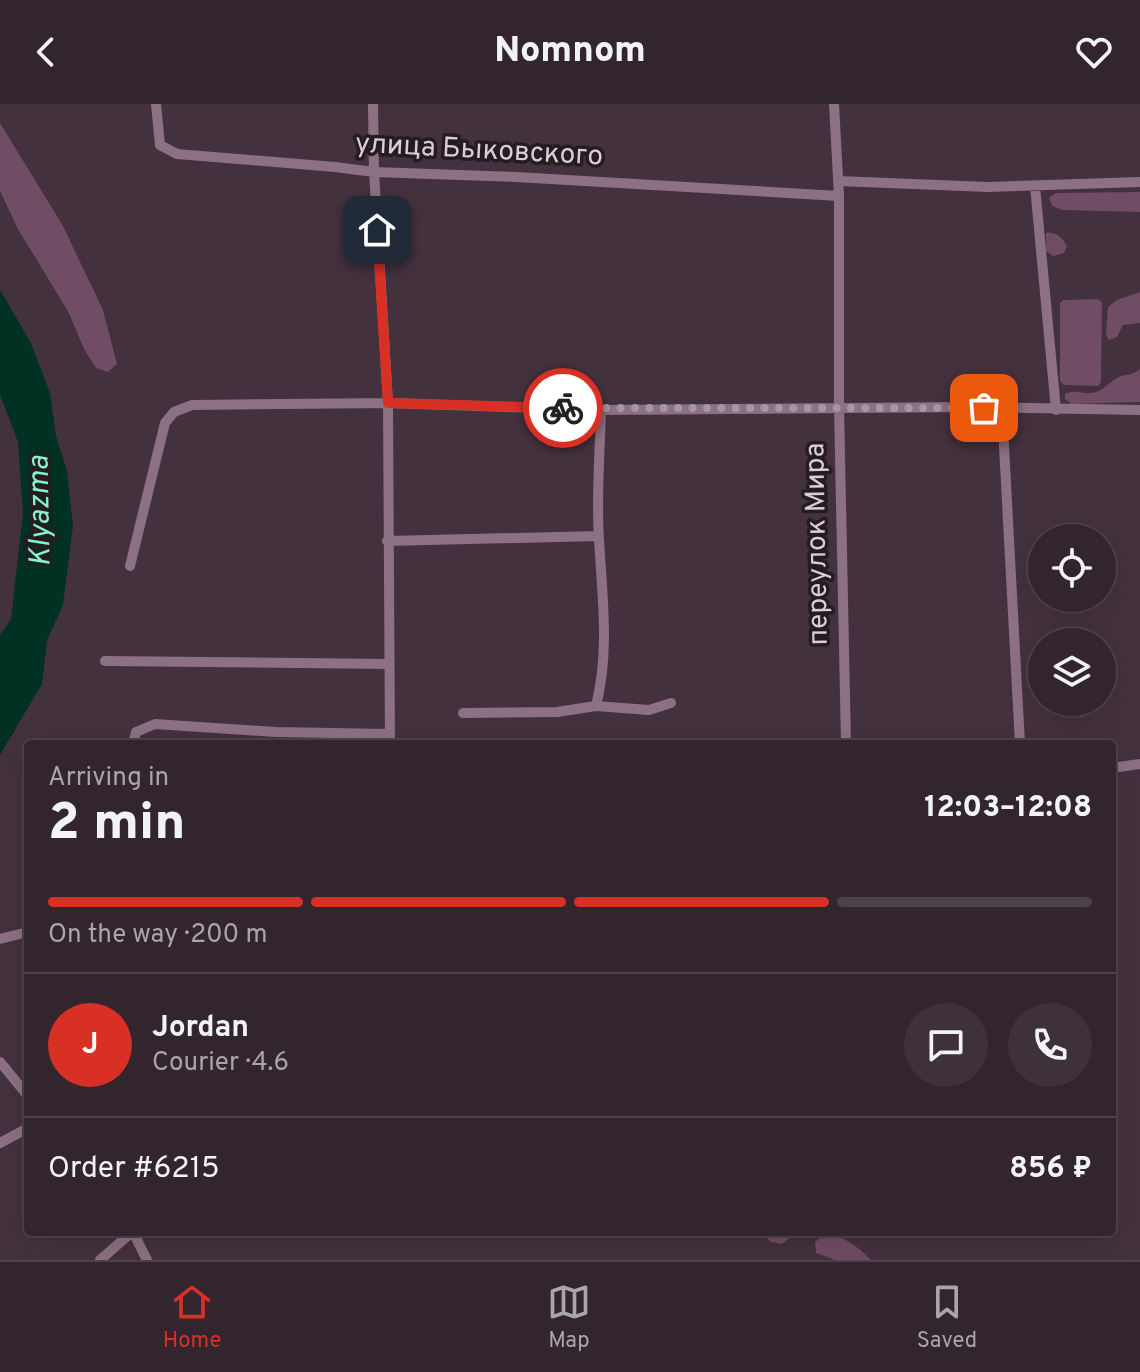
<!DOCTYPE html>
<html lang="en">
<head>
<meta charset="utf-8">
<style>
	body { margin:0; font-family:Overpass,sans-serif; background:#3e313a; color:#f1f3f6; height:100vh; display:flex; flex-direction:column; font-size:30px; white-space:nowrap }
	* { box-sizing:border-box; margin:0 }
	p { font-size:26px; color:#a9a5aa }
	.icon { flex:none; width:44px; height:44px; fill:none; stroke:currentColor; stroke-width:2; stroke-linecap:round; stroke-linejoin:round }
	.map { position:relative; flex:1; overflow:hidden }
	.sheet { position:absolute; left:24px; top:636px; width:1092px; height:496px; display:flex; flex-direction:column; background:#33252e; border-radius:8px; box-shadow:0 8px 32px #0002,0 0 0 2px #4e424a }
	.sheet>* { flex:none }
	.tools { position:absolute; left:1028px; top:420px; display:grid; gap:16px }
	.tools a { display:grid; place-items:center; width:88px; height:88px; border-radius:50%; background:#33252e; box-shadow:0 8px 32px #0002,0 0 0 2px #4e424a; font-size:40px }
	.pin { position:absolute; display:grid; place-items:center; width:68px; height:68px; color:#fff; margin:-34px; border-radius:16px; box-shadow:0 4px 12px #0006 }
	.courier { position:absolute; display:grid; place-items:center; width:80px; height:80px; margin:-40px; border:6px solid #d93025; border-radius:50%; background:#fff; color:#222; box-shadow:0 2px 10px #0007 }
	.summary em { font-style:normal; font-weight:800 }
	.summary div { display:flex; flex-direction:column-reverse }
	.summary { display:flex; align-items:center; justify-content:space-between; height:136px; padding:0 24px }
	h1 { font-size:52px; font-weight:800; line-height:60px }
	.bar { display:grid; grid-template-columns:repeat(4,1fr); gap:12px 8px; align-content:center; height:96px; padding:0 24px }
	.bar i { height:10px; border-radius:6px; background:#4e424a }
	.bar .selected { background:#d93025 }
	.bar p { grid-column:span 4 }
	.line { display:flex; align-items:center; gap:20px; padding:0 24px; border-top:2px solid #4e424a }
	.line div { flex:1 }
	.round { display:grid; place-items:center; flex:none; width:84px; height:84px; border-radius:42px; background:#3e313a }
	header { display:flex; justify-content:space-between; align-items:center; height:104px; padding:0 24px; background:#33252e; font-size:36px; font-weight:800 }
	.tab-bar { display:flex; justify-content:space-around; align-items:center; height:112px; border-top:2px solid #4e424a; background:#33252e; font-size:22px; color:#a9a5aa }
	.tab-bar a { display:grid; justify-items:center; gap:4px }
	.tab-bar .selected { color:#d93025 }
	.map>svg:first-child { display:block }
</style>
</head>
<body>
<header><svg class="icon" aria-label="back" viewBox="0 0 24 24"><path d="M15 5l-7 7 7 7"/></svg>Nomnom<svg class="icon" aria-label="heart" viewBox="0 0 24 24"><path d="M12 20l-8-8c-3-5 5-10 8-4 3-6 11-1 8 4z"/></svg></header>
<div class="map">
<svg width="1140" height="1156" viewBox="0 0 1140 1156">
	<rect width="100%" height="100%" fill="#44313e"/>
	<!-- green -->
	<path fill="#704c65" d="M0,19l63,103 40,84 14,54 -9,8 -12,-4 -12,-19 -15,-36 -51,-84 -18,-38z
		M1140,88v20l-78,-2 -10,-4 -3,-8 7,-5z
		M1046,129c11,-1 15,4 21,13l-3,7 -11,3 -7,-5z
		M1140,188v31l-17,2 -6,12 -8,3 -3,-5 2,-28 9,-7z
		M1098,195l4,4 -1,79 -3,4 -34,-1 -4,-4v-78l3,-3z
		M1140,265v33l-68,2 -7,-5v-5c10,-5 16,0 26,-1 13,-1 19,-13 30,-17 9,-2 12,-1 19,-7z
		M796,1128l-14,12 -11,-2 -9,-9z
		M826,1130c20,3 31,12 45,26h-36l-19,-7 -1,-11z"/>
	<!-- water -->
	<path fill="#013123" d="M0,186l31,53 19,50 6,43 11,35 6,55 -10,79 -16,36 -5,43 -42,71v-120l11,-16 12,-106 -5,-71 -18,-47z"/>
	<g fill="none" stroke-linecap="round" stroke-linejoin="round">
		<!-- street -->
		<path stroke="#8c7183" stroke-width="10" d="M156,0l4,41 17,9 158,13 39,5 142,5 323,19
			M373,0l1,68 14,231 2,341
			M834,0l5,92v211l7,337
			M838,77l150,6 152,-5
			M1035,82l21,224
			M1002,305l18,335
			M387,437l211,-5
			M130,462l35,-143 9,-11 18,-7 196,-2 213,7 365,-3 174,3
			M105,557l283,3
			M596,602c14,-56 6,-111 3,-167 -3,-42 1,-87 2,-129
			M463,609l94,-1 39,-6 53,4 22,-7
			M133,640l3,-12 19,-8 121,8 113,2
			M1112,664l28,-4
			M0,835l28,-7
			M0,958l28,34
			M0,1039l28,-15
			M133,1128l14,28
			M100,1156l32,-28"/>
	</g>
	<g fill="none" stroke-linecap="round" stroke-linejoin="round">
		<!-- done -->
		<path stroke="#a696a0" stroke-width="8" stroke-dasharray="0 14.4" d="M563,304h421"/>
		<!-- route -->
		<path stroke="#d93025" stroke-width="10" d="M377,126l11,173 175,5"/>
	</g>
	<g text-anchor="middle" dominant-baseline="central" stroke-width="7" stroke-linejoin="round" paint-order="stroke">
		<!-- street labels -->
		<g font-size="28" fill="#dacdd5" stroke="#251c22">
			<text transform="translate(479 47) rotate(3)">улица Быковского</text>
			<text transform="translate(818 440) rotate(-91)">переулок Мира</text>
		</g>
		<!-- water labels -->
		<g font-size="30" font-style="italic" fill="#81f5cc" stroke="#251c22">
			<text transform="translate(41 407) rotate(-91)">Klyazma</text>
		</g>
	</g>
</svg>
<div class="tools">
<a><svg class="icon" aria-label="locate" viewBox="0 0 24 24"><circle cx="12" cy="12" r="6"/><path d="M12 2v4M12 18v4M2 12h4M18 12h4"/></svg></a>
<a><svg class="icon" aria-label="layers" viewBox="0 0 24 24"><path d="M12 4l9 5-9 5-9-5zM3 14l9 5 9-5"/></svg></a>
</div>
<div class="pin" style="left:984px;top:304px;background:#ea580c"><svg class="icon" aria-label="bag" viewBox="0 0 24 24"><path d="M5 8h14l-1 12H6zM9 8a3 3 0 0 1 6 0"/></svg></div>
<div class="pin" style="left:377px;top:126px;background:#1f2937"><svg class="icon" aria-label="home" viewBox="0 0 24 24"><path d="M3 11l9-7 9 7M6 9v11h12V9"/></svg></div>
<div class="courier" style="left:563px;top:304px"><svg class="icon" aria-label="bike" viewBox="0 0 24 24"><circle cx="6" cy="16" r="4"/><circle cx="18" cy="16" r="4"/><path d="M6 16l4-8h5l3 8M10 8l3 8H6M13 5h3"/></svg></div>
<section class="sheet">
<div class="summary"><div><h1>2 min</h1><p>Arriving in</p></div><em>12:03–12:08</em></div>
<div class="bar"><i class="selected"></i><i class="selected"></i><i class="selected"></i><i></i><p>On the way · 200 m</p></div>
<div class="line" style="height:144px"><b class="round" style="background:#d93025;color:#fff">J</b><div><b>Jordan</b><p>Courier · 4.6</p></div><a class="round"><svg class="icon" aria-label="chat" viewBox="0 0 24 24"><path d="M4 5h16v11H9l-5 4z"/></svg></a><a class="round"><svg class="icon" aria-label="phone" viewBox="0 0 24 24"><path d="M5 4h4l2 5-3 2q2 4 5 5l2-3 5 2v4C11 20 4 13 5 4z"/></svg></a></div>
<div class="line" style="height:104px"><div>Order #6215</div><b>856 ₽</b></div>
</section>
</div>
<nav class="tab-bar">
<a class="selected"><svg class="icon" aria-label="home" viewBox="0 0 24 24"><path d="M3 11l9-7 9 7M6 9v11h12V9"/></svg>Home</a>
<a><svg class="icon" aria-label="map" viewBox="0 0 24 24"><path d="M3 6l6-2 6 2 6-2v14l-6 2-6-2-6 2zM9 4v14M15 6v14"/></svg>Map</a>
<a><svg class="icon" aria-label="saved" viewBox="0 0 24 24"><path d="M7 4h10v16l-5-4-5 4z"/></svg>Saved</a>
</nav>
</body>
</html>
